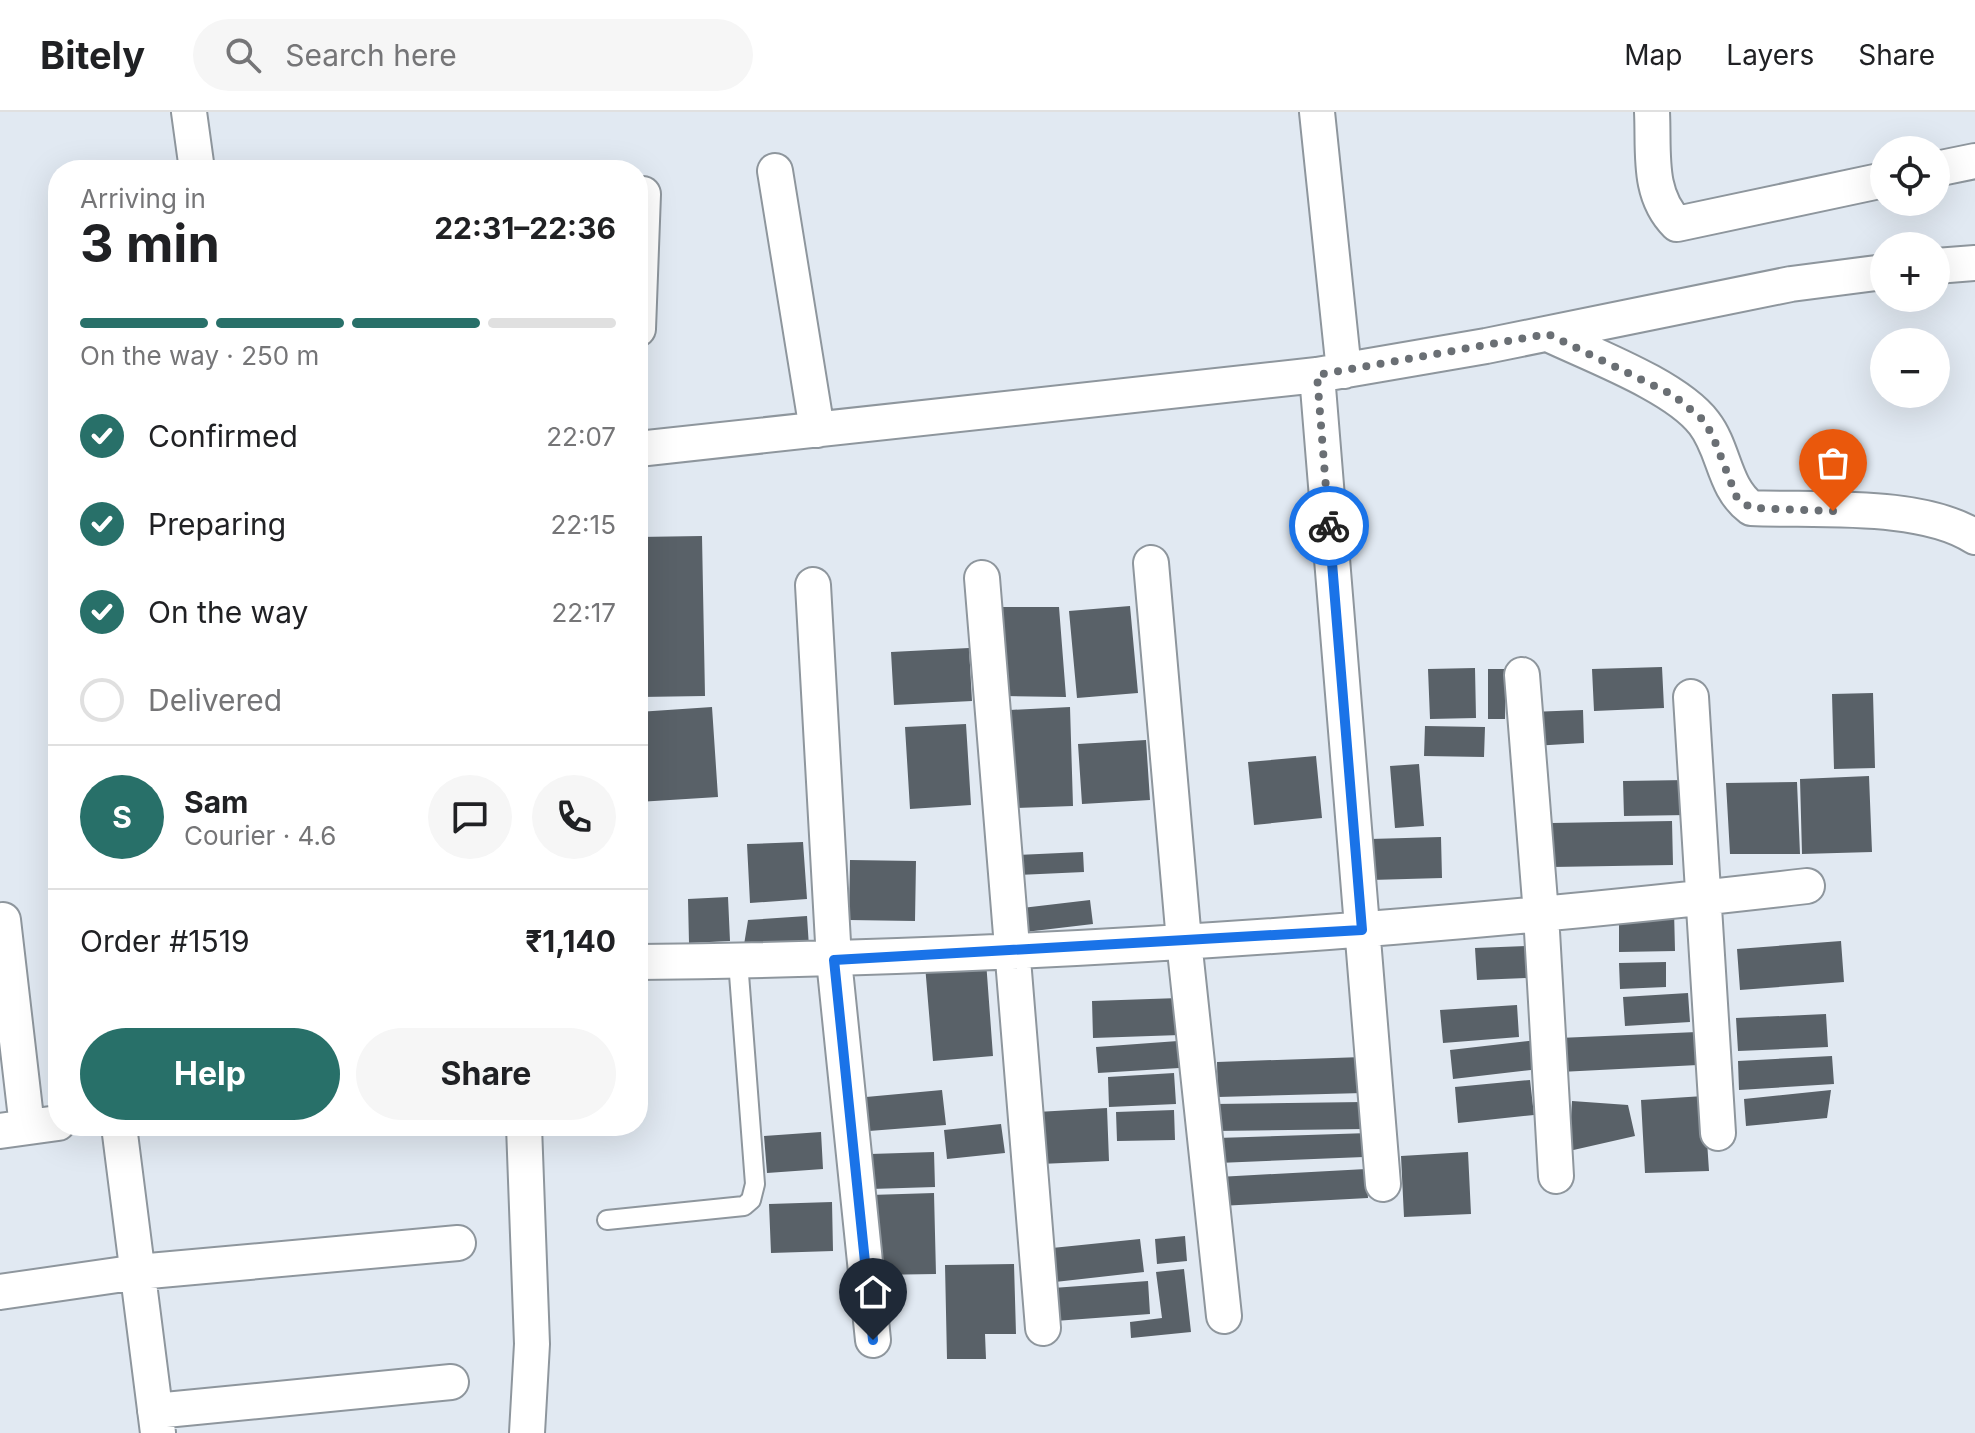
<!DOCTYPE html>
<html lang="en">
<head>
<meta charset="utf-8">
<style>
	body { margin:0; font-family:Inter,sans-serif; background:#f6f6f6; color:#202124; height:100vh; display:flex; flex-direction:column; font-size:30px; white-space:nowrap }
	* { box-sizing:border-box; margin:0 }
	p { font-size:26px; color:#757577 }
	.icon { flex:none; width:44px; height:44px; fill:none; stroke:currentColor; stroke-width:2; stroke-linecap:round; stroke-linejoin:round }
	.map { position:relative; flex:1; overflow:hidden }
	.drawer { position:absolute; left:48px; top:48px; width:600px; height:976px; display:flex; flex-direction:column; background:#fff; border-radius:32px; box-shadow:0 8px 32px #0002 }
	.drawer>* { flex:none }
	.fabs { position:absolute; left:1870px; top:24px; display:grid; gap:16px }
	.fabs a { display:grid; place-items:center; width:80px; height:80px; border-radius:50%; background:#fff; box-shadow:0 8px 32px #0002; font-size:40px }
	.pin { position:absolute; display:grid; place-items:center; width:68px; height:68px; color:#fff; margin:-82px -34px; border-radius:50% 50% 50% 0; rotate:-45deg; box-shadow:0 0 8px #0007 }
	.pin .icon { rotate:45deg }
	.courier { position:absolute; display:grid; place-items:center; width:80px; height:80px; margin:-40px; border:6px solid #1a73e8; border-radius:50%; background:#fff; color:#222; box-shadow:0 2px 10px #0007 }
	.head em { font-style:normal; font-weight:700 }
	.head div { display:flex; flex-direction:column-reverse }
	.head { display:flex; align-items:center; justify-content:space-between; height:136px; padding:0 32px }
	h1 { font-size:52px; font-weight:700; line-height:60px }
	.bar { display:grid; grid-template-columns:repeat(4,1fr); gap:12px 8px; align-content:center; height:96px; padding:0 32px }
	.bar i { height:10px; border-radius:6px; background:#e0e0e0 }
	.bar .on { background:#287069 }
	.bar p { grid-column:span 4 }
	.line { display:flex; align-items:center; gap:20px; padding:0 32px; border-top:2px solid #e0e0e0 }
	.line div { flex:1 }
	.round { display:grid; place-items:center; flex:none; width:84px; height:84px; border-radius:42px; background:#f6f6f6 }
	ol { padding:0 32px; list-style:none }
	li { display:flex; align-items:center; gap:24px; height:88px }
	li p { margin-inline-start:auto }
	li .icon { padding:8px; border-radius:50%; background:#287069; color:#fff; stroke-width:4 }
	li:last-child { color:#757577 }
	li i { width:44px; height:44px; border:4px solid #e0e0e0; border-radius:50% }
	.primary-button { display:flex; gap:16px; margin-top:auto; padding:16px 32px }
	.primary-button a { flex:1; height:92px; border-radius:48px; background:#287069; color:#fff; font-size:32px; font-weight:700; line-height:92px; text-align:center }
	.primary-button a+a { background:#f6f6f6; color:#202124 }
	header { display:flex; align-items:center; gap:48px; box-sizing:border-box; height:112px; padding:0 40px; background:#fff; border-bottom:2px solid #e0e0e0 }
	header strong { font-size:38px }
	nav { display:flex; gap:44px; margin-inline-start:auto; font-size:28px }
	.search { width:560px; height:72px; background:#f6f6f6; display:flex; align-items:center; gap:20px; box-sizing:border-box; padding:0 28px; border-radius:44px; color:#757577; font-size:30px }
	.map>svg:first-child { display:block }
</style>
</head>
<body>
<header>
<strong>Bitely</strong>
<div class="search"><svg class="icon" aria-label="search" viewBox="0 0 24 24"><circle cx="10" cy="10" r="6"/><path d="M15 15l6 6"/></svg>Search here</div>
<nav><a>Map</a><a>Layers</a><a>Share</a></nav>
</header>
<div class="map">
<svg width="1975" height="1321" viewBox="0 0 1975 1321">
	<rect width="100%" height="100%" fill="#e1e9f2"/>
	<!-- building -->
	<path fill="#596168" d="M702,424l3,160 -65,1 -2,-160z
		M1130,494l8,87 -61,5 -8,-87z
		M1001,495h58l7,90 -62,-1z
		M969,536l3,53 -78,4 -3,-53z
		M1662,555l2,41 -70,3 -2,-42z
		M1475,556l1,50 -46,1 -2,-50z
		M1488,557h18l-1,50h-17z
		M1873,581l2,75 -41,1 -2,-75z
		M712,595l6,90 -80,5v-90z
		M1070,595l3,99 -60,2 -3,-98z
		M1583,598l1,33 -52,3 -2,-34z
		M966,612l5,81 -61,4 -5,-82z
		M1425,614l60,1 -1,30 -60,-1z
		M1146,628l4,60 -68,4 -4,-60z
		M1316,644l6,62 -68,7 -6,-63z
		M1419,652l5,62 -29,2 -5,-62z
		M1869,664l3,76 -70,2 -2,-75z
		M1687,668l1,35 -64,1 -1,-35z
		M1797,670l3,72h-70l-4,-71z
		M1672,709l1,44 -121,2 -1,-44z
		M1441,725l1,41 -71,2 -1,-41z
		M803,730l4,57 -57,4 -3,-59z
		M1083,740l1,20 -66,3 -1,-20z
		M850,748l66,1 -1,60 -66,-1z
		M728,785l2,44 -41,2 -1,-44z
		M1090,788l3,24 -68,8 -3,-24z
		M1674,798l1,41 -56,1v-41z
		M807,804l2,31 -66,4 5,-31z
		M1841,829l3,41 -104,8 -3,-41z
		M1526,834l2,32 -51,2 -2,-32z
		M986,849l7,95 -60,5 -8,-96z
		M1666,850v25l-46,2 -1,-26z
		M1688,881l2,29 -65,4 -2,-29z
		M1179,886l1,37 -87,3 -1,-37z
		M1517,893l2,32 -76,6 -3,-33z
		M1826,902l2,33 -90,4 -2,-33z
		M1697,920l1,33 -138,7 -1,-34z
		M1537,928l3,29 -87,10 -3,-29z
		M1178,929l1,27 -81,5 -2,-26z
		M1832,944l2,28 -95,6 -1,-29z
		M1362,945l1,36 -145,4 -1,-35z
		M1174,961l2,31 -67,3 -1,-30z
		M1530,968l4,35 -76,8 -3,-36z
		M942,978l4,35 -77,6 -3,-34z
		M1831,978l-4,28 -81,8 -2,-27z
		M1704,984l5,75 -64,2 -4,-73z
		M1572,989l56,4 7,31 -66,15z
		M1363,990l1,27 -149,2v-27z
		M1107,996l2,53 -69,3 -3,-52z
		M1174,998l1,30 -58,1 -1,-29z
		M1001,1012l4,29 -58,6 -3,-29z
		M821,1020l2,37 -56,4 -3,-37z
		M1369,1021l-5,24 -146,6 -1,-25z
		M934,1040l1,35 -64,2 -1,-35z
		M1468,1040l3,62 -67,3 -3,-61z
		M1366,1057l2,29 -148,8 -2,-29z
		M934,1081l2,81 -63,1 -3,-80z
		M832,1090l1,49 -62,2 -2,-49z
		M1185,1124l2,25 -30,3 -2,-25z
		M1140,1127l4,33 -89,10 -3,-34z
		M1014,1152l2,70h-31l1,25h-39l-2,-94z
		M1184,1157l7,63 -60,6 -1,-16 32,-4 -6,-46z
		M1148,1169l2,33 -95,7 -2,-33z"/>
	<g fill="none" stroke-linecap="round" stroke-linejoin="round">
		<!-- lane casing -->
		<g stroke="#8e969d" stroke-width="22">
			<path id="lane" d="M607,1108l137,-14 7,-6 4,-16 -17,-223"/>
		</g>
		<!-- street casing -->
		<g stroke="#8e969d" stroke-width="38">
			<path id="street" d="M189,0l8,58
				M1317,0l27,259
				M1652,0c2,40 -5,82 25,112l207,-44
				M1936,57l39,-8
				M775,59l42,259
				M1936,154l39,-3
				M638,217l5,-135
				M1548,222c44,21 128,52 156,89 21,27 19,64 47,85 65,3 170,-6 224,29
				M1317,263l66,809
				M638,337l679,-74 169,-29 305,-62 93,-12
				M1151,451l33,378 40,375
				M982,466l61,750
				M813,473l21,375 39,380
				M1522,563l19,239 15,262
				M1691,585l27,436
				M3,808l24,207
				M638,850c390,-4 781,-31 1169,-76
				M119,1014l39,307
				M524,1014l8,218 -5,89
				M0,1019l58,-8
				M0,1180l138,-20 320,-29
				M155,1299l296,-29"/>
		</g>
		<!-- lane -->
		<use href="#lane" stroke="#fff" stroke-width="18"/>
		<!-- street -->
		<use href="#street" stroke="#fff" stroke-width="34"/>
	</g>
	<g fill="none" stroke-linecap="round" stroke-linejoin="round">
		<!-- done -->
		<path stroke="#6a6f74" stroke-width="8" stroke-dasharray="0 14.4" d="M1329,414l-12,-151 231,-41 125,61 29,24 10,15 25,64 14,10 82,3"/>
		<!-- route -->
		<path stroke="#1a73e8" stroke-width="10" d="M873,1228l-39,-380 528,-30 -33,-404"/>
	</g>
</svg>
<div class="fabs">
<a><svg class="icon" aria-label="locate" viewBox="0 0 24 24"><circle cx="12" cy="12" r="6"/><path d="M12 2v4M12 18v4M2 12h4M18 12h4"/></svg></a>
<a>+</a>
<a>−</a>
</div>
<div class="pin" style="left:1833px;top:399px;background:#ea580c"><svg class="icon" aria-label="bag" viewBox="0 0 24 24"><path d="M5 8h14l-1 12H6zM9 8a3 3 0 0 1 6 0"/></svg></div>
<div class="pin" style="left:873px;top:1228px;background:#1f2937"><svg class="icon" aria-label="home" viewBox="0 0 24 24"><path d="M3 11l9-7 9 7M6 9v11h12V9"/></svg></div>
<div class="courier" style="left:1329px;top:414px"><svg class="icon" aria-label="bike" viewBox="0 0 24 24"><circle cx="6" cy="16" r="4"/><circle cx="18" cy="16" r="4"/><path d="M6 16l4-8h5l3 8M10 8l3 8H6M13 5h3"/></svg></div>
<section class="drawer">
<div class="head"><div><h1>3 min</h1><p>Arriving in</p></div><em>22:31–22:36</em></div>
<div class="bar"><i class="on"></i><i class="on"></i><i class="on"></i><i></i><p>On the way · 250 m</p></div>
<ol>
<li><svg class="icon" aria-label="check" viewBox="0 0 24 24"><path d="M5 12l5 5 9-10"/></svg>Confirmed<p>22:07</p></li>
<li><svg class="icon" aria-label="check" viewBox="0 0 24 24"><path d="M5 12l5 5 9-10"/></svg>Preparing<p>22:15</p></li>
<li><svg class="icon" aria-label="check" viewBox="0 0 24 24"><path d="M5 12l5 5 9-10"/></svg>On the way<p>22:17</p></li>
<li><i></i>Delivered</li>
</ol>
<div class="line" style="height:144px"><b class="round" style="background:#287069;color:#fff">S</b><div><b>Sam</b><p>Courier · 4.6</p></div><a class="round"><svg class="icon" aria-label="chat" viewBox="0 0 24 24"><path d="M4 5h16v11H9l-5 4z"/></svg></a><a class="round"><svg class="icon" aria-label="phone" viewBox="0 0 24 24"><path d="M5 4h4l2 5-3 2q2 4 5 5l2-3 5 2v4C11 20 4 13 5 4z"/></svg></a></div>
<div class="line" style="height:104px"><div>Order #1519</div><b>₹1,140</b></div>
<div class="primary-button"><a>Help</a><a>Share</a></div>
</section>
</div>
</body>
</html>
